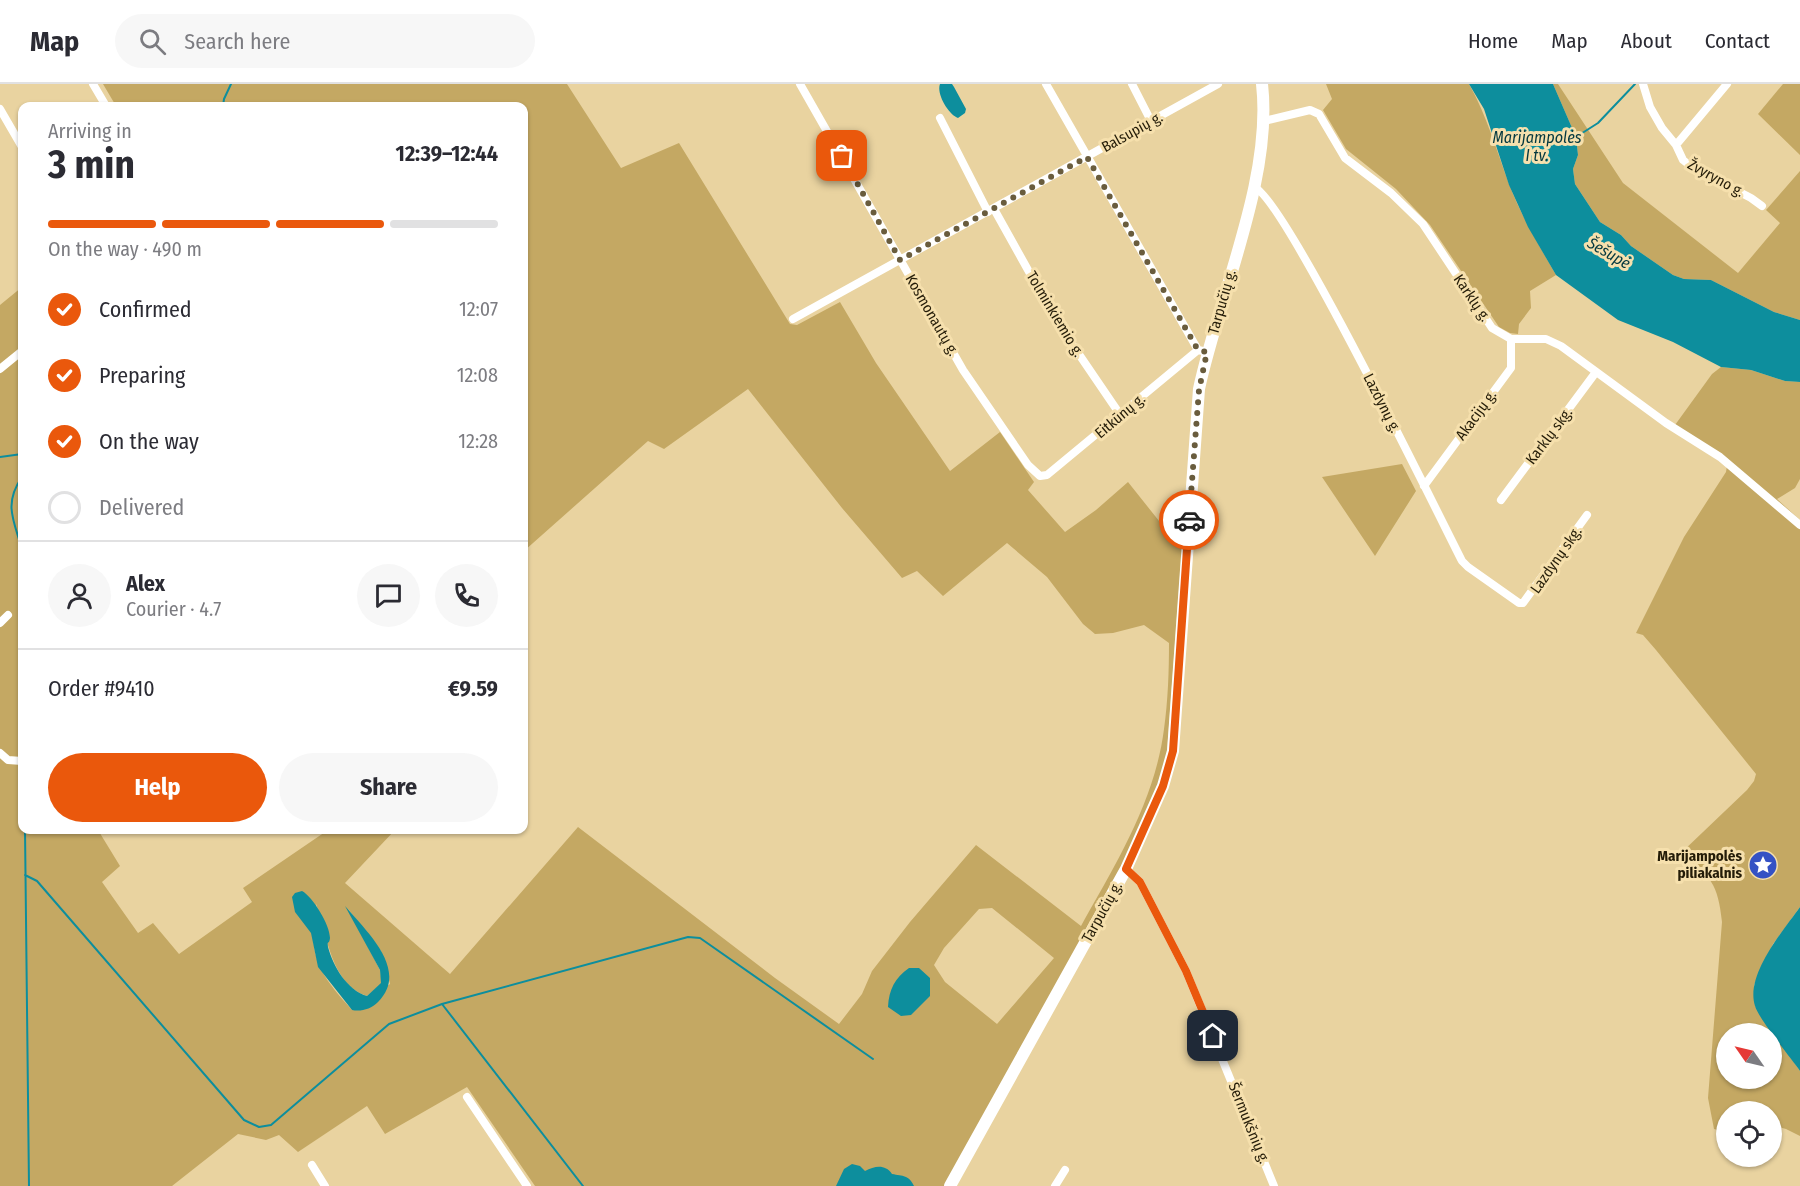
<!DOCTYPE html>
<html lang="en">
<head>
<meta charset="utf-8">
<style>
	body { margin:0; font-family:"Fira Sans Condensed",sans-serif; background:#f7f7f7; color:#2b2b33; height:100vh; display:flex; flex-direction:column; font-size:22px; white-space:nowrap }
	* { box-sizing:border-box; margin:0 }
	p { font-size:20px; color:#7c7c81 }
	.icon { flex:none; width:33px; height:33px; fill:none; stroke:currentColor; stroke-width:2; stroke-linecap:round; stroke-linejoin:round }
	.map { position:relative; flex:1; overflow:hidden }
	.sheet { position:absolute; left:18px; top:18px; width:510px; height:732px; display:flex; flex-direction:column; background:#fff; border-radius:12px; box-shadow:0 2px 4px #0004 }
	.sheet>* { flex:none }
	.needle { width:39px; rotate:304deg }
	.buttons { position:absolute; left:1716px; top:939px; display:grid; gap:12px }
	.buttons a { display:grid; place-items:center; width:66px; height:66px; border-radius:50%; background:#fff; box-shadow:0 2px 4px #0004; font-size:30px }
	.pin { position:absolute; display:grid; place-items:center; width:51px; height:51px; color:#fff; margin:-26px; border-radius:12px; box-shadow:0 3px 9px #0006 }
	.courier { position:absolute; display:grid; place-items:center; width:60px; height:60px; margin:-30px; border:4px solid #ea580c; border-radius:50%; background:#fff; color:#222; box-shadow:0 2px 8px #0007 }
	.head em { font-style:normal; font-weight:700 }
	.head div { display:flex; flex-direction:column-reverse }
	.head { display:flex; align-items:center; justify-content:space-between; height:102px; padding:0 30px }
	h1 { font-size:39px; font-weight:700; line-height:45px }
	.bar { display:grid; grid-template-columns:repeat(4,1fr); gap:9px 6px; align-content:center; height:72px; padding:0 30px }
	.bar i { height:8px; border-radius:4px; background:#e1e1e2 }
	.bar .active { background:#ea580c }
	.bar p { grid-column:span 4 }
	.line { display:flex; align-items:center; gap:15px; padding:0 30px; border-top:2px solid #e1e1e2 }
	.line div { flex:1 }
	.round { display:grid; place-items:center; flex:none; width:63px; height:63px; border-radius:32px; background:#f7f7f7 }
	ol { padding:0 30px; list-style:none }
	li { display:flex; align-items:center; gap:18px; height:66px }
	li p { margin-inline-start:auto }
	li .icon { padding:6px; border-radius:50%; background:#ea580c; color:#fff; stroke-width:4 }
	li:last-child { color:#7c7c81 }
	li i { width:33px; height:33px; border:3px solid #e1e1e2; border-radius:50% }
	.button { display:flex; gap:12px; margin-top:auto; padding:12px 30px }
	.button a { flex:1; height:69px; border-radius:36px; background:#ea580c; color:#fff; font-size:24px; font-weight:700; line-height:69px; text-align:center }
	.button a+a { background:#f7f7f7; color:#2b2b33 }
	header { display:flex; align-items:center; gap:36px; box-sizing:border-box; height:84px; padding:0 30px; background:#fff; border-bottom:2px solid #e1e1e2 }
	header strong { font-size:28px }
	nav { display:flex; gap:33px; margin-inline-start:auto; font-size:21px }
	.search { width:420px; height:54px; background:#f7f7f7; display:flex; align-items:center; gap:15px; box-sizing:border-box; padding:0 21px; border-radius:33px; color:#7c7c81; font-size:22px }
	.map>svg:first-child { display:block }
</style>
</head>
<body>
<header>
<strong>Map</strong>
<div class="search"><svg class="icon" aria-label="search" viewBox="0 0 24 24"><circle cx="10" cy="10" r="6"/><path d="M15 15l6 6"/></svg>Search here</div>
<nav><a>Home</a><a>Map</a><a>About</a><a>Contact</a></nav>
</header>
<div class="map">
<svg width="1800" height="1102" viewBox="0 0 1800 1102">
	<rect width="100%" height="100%" fill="#e9d3a0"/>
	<!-- green -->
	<path fill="#c4a863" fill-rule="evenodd" d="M103,0h464l54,84 58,-25 111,181 7,1 43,-23 36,61 74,108 50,-39 34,50 -6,8 37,42 31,-22 32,-28 43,54 6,-42h9l-20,272 -28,70 -192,350h-411l-68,-99 -82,47 -18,-28 -69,46 -19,-17 -13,5 -28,-6 -66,52h-172v-881l22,-18v543h76l22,36 -18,16 36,51 15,-10 26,31 73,-52 -9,-14 85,-58h67l-50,53 105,91 128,-147 197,151 64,46 23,-30 10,-23 38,-49 66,-77 105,81c34,-61 74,-125 83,-197 4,-28 5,-58 5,-86l-25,-18 -31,8 -18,1 -12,-10 -36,-47 -40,-34 -64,53 -26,-25 -15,7 -60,-70 -94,-119 -84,60 -16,-8 -124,110v-445h-408zM316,820c11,30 15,81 51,92l15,-13 -2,-13 -32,-61 33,42 9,33 -38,26c-35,-39 -44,-54 -36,-106zM992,824l62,50 -57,66 -52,-42 -11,-17 10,-17 35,-39z
		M1326,0h143c18,32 27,65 40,100 12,32 30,61 47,91l-26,16 1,17 -12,16 -1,10 -8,-1 -11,-6 -69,-102 -34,-36 -50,-40 -23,-39 9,-11z
		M1553,0h5l65,99 115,90 42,-50 -14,-13 34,-39v149l-26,-8 -63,-32 -27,-1 -11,-4 -42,-29 -10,-11 -21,-13 -25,-38 -2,-15 5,-14 -2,-18z
		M1783,0h17v71l-42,-41z
		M1721,283l30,3 34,11 15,1v97l-5,9 -18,11 23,21v387l-27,37 -19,41 1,21 45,65v65l-14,-7 -14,-4v-13h-46v20l-12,-3 -6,-31 14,-176c-4,-38 -11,-46 -41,-69l66,-63 7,-9 2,-7 -100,-124 -13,-15 -7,-2 48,-96 42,-65 2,-13 -53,-34 37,-51zM1726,950h46v44h-46z
		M1402,380l14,27 -41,65 -53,-79z"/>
	<!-- water -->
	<path fill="#0d8e9d" d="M940,0h12l2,3 12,22 -1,4 -7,5c-9,-3 -22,-24 -18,-34z
		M1469,0h84l23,53 2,18 -5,14 2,15 25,38 21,13 10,11 42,29 11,4 27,1 63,32 26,8v62l-15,-1 -34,-11 -30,-3 -48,-25 -55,-22 -62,-45 -28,-48 -19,-42 -25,-76z
		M302,807c11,6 28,34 28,47 -1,8 -3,1 -2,9 5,19 19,43 39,49l14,-13 -1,-13 -35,-64c21,25 65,64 33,96 -7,7 -17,10 -26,8l-34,-43 -7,-34 -16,-21 -3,-15 3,-4z
		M1800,823v164c-10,-14 -41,-52 -45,-65 -10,-31 28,-75 45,-99z
		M909,884h10l11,10v18l-19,19 -10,1 -13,-9c1,-18 7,-29 21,-39z
		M852,1080l8,2 5,5c10,-5 20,-7 27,3 11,2 17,1 22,12h-78l8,-17z"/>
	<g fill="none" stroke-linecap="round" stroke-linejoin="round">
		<!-- stream -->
		<path stroke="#0d8e9d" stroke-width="2" d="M223,22l1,-7 7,-15
			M1576,53l22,-14 37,-39
			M0,373l22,-3
			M22,393c-19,27 -8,44 0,72
			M25,746l4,356
			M25,791l12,6 207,239 15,7 12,-2 118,-101 53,-20 246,-67 12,1 173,121
			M442,920l141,182"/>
		<!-- street -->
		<path stroke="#fff" stroke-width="8" d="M93,0l13,22
			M800,0l163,286 65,95 12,11 7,-1 151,-125
			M1046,0l152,266 5,1
			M1132,0l19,37
			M1643,0l7,23 12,21 14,17 7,15 10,8 58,30 11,8
			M0,25l22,38
			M940,34l48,94
			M1264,37l46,-11 9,4 26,44 46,35 32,31 69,104 19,11h35l15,7 105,77 54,34 80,68
			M1676,61l51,-61
			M1254,103c30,10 183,325 208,374l6,6 51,36h4l64,-88
			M994,125l63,113 64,94
			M793,235l425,-235
			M0,285l22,-18
			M1424,402l87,-118v-29
			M1501,416l95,-128
			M0,539l8,-8
			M0,669l8,7 14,1
			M1126,785l14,13 46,89 88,215
			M467,1013l60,89
			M312,1081l13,21
			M1055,1102l10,-16"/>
		<!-- secondary -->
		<path stroke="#fff" stroke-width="12" d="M950,1102l176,-317 37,-83 10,-35 26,-362c20,-94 74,-210 63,-305"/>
	</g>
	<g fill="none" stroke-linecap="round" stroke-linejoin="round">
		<!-- done -->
		<path stroke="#695c3d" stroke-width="6" stroke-dasharray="0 10.8" d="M842,72l58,104 187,-103 111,193 9,2 -8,38 -10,130"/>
		<!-- route -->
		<path stroke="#ea580c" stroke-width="8" d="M1189,436l-16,231 -10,35 -37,83 14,13 46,89 27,65"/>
	</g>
	<!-- icons -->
	<defs>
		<g id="sight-disc" transform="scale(1.5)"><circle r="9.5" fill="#3552c4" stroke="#f6e0ad"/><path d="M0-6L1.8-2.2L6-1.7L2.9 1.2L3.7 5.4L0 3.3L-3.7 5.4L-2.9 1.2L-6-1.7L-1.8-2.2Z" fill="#fff"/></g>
	</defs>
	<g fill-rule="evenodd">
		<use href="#sight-disc" x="1763" y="781"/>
	</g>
	<g text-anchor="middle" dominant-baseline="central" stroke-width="6" stroke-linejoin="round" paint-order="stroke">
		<!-- street labels -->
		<g font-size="15" fill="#241c08" stroke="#f6e0ad">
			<text transform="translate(1132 48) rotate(-29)">Balsupių g.</text>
			<text transform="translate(1716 94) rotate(29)">Žvyryno g.</text>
			<text transform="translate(1472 214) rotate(56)">Karklų g.</text>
			<text transform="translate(1222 218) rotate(-74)">Tarpučių g.</text>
			<text transform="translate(1055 230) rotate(59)">Tolminkiemio g.</text>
			<text transform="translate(932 231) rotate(60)">Kosmonautų g.</text>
			<text transform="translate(1382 319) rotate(63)">Lazdynų g.</text>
			<text transform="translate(1476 331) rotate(-54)">Akacijų g.</text>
			<text transform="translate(1120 332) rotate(-40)">Eitkūnų g.</text>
			<text transform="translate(1549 352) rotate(-53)">Karklų skg.</text>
			<text transform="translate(1556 476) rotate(-55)">Lazdynų skg.</text>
			<text transform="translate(1102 828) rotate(-61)">Tarpučių g.</text>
			<text transform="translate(1249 1039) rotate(68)">Šermukšnių g.</text>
		</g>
		<!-- poi labels -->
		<g font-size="15" font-weight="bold" fill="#241c08" stroke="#f6e0ad" text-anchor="end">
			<text x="1742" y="772">Marijampolės<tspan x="1742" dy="17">piliakalnis</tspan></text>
		</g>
		<!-- water labels -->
		<g font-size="16" font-style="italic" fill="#04383f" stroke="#f6e0ad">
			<text x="1537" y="53">Marijampolės<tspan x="1537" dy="18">I tv.</tspan></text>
			<text transform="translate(1609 169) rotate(30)">Šešupė</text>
		</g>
	</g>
</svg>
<div class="buttons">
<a><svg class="needle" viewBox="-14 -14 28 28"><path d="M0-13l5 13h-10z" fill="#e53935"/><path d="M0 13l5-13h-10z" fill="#7c7c81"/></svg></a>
<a><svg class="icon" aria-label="locate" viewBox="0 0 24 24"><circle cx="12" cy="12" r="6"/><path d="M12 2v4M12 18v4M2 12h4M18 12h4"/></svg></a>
</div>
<div class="pin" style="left:842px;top:72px;background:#ea580c"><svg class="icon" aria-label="bag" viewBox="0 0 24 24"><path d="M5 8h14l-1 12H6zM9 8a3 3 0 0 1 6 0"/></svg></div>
<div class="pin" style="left:1213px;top:952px;background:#1f2937"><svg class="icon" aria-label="home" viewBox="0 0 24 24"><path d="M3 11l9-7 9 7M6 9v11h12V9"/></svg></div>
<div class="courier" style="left:1189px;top:436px"><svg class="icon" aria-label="car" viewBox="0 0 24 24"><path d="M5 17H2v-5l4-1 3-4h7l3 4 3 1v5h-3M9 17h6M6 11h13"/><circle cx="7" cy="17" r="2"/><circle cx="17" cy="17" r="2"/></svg></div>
<section class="sheet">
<div class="head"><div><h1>3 min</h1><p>Arriving in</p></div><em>12:39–12:44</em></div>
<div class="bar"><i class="active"></i><i class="active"></i><i class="active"></i><i></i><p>On the way · 490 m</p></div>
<ol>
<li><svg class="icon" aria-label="check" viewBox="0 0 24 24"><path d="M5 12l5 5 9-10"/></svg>Confirmed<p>12:07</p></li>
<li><svg class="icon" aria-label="check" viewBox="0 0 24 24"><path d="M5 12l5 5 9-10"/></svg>Preparing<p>12:08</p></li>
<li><svg class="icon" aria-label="check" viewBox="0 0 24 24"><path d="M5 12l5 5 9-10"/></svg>On the way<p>12:28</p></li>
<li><i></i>Delivered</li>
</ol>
<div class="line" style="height:108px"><a class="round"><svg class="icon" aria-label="person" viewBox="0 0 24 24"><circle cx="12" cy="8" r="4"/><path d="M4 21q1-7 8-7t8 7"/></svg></a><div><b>Alex</b><p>Courier · 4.7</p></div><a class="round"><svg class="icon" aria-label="chat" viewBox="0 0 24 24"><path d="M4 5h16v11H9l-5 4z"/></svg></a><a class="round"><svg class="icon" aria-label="phone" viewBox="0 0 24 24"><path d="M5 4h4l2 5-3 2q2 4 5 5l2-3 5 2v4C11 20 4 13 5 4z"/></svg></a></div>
<div class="line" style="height:78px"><div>Order #9410</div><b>€9.59</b></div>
<div class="button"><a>Help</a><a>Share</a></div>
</section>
</div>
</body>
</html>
